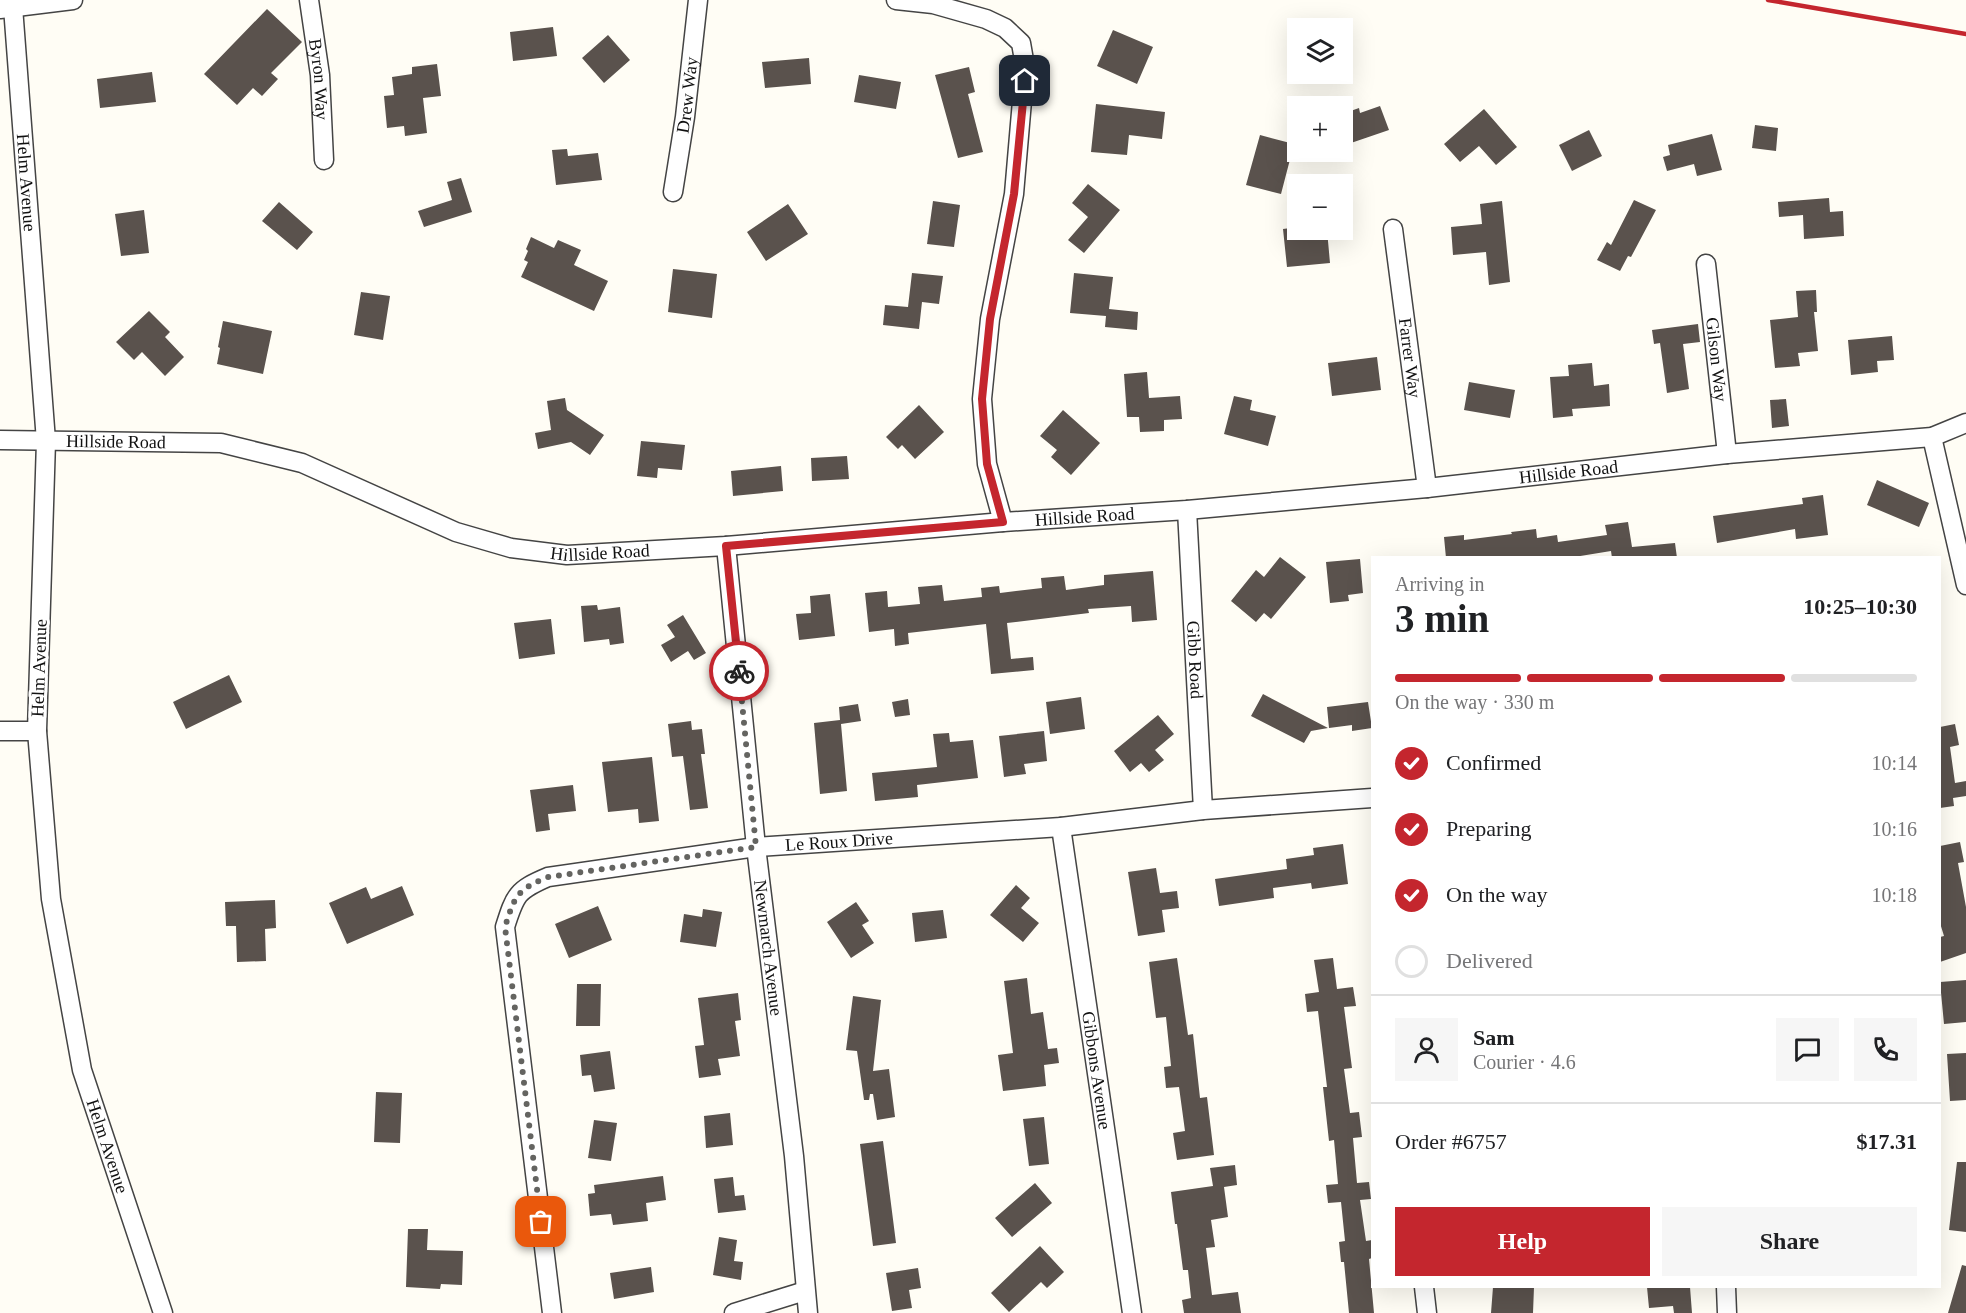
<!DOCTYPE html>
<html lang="en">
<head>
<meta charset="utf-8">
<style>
	body { margin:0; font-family:Georgia,serif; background:#f6f6f6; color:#202124; height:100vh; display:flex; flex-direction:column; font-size:22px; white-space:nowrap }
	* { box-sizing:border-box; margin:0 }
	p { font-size:20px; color:#757577 }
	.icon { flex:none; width:33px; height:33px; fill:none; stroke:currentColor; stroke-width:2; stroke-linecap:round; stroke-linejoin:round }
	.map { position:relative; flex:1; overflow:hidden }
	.side { position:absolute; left:1371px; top:556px; width:570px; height:732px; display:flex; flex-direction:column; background:#fff; border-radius:0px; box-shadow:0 6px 24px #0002 }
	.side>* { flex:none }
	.fabs { position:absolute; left:1287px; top:18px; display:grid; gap:12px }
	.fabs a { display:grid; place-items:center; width:66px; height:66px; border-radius:0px; background:#fff; box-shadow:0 6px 24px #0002; font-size:30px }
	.pin { position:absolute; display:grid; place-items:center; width:51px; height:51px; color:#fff; margin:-26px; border-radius:12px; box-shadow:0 3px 9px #0006 }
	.courier { position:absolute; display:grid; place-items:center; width:60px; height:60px; margin:-30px; border:4px solid #c4262e; border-radius:50%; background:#fff; color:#222; box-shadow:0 2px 8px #0007 }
	.summary em { font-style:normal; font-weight:800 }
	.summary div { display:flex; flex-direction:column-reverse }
	.summary { display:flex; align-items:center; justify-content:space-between; height:102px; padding:0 24px }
	h1 { font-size:39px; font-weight:800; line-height:45px }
	.bar { display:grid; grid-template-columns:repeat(4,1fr); gap:9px 6px; align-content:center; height:72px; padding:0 24px }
	.bar i { height:8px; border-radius:4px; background:#e0e0e0 }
	.bar .active { background:#c4262e }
	.bar p { grid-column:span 4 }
	.line { display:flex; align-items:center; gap:15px; padding:0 24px; border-top:2px solid #e0e0e0 }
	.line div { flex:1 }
	.round { display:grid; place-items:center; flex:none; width:63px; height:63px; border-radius:0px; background:#f6f6f6 }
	ol { padding:0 24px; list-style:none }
	li { display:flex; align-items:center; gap:18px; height:66px }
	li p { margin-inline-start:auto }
	li .icon { padding:6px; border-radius:50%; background:#c4262e; color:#fff; stroke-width:4 }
	li:last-child { color:#757577 }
	li i { width:33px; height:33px; border:3px solid #e0e0e0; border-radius:50% }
	.button { display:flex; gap:12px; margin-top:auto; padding:12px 24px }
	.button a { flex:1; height:69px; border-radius:0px; background:#c4262e; color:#fff; font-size:24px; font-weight:800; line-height:69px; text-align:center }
	.button a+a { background:#f6f6f6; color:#202124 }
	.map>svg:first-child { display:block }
</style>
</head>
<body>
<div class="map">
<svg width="1966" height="1313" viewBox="0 0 1966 1313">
	<rect width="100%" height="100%" fill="#fffdf5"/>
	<!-- building -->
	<path fill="#5a524d" d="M267,9l35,33 -31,31 7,6 -16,17 -9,-8 -16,17 -33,-31z
		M553,27l4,29 -44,5 -3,-29z
		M1113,30l40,17 -16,37 -40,-18z
		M608,35l22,25 -26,23 -22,-25z
		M809,58l2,26 -46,4 -3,-26z
		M437,64l4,32 -18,2 4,35 -22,3 -1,-10 -17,2 -3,-32 10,-1 -2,-18 20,-3v-7z
		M969,67l6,25 -7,2 15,58 -25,6 -23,-83z
		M152,72l4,30 -56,6 -3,-29z
		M859,75l42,7 -5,27 -42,-7z
		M1096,104l69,8 -3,27 -33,-4 -2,20 -36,-3z
		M1380,106l9,24 -41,14 -6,-15v-15l17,-6 1,5z
		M1484,109l33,38 -21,18 -17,-19 -19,16 -16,-18z
		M1755,125l23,3 -2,23 -24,-3z
		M1589,130l13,26 -30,15 -13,-26z
		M1712,134l10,36 -25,6 -3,-12 -27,7 -4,-14 7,-2 -2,-10z
		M1260,135l34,9 -13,50 -35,-9z
		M567,149l1,7 30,-3 4,27 -46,5 -4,-35z
		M461,178l11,34 -48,15 -6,-16 34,-11 -5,-18z
		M1088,184l32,26 -36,43 -16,-13 20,-23 -16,-14z
		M1829,198l1,14 13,-1 1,25 -40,3 -1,-24 -24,2 -1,-15z
		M1634,200l22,10 -25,47 -3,-1 -8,15 -23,-11 10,-18 4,3z
		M933,201l27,4 -6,42 -27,-3z
		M1502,201l8,81 -21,3 -3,-33 -33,3 -2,-28 31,-3 -2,-20z
		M279,202l34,30 -16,18 -35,-29z
		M788,204l20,30 -42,27 -19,-29z
		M144,210l5,43 -28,3 -6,-42z
		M1298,227v3h29l3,33 -43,4 -4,-38z
		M531,237l23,11 4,-8 23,10 -7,15 34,16 -14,30 -73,-34 7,-15 -4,-2 4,-9 -2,-2z
		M673,269l44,5 -5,44 -44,-6z
		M912,273l31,3 -4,28 -17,-2 -3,27 -36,-4 2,-20 23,2z
		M1074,273l39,4 -4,32 29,3 -1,18 -32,-3 1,-11 -36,-3z
		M1816,290l1,22h-3l4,39 -20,2 2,13 -25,2 -5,-48 28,-3 -2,-26z
		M361,292l29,4 -7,44 -29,-5z
		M149,311l21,21 -5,5 19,20 -19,19 -23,-24 -8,8 -18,-18z
		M223,321l49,10 -9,43 -46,-10 3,-16 -2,-1z
		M1698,324l2,18 -17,2 6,45 -22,4 -7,-50 -6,1 -2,-14z
		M1892,336l2,24 -17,1 1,11 -27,3 -3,-35z
		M1377,357l4,33 -49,6 -4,-33z
		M1592,363l2,23 15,-2 1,22 -38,3 1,7 -20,2 -3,-41 19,-1 -1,-11z
		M1147,372l2,26 31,-2 2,23 -18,1v11l-24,1 -1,-15h-12l-3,-43z
		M1469,382l46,8 -5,28 -46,-8z
		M1234,396l18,4 -2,10 26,6 -8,30 -44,-12z
		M565,398l2,12 37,25 -14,20 -19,-13 -33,7 -3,-16 16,-3 -4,-29z
		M1786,399l3,27 -17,2 -2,-28z
		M919,405l25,27 -29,27 -13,-14 -4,4 -12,-12z
		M1063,410l37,33 -29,32 -20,-18 6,-7 -17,-14z
		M641,441l44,4 -3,25 -24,-2 -1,10 -20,-2z
		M847,456l2,23 -37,2 -1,-23z
		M781,466l2,25 -50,5 -2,-25z
		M1877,480l52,23 -10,24 -52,-22z
		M1823,495l5,40 -32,4 -1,-10 -78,14 -4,-27 90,-12 -1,-6z
		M1628,522l4,25 43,-4 2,15h-65l-1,-7 -43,7h-122l-2,-21 20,-2v5l48,-6 -1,-2 25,-3 1,9 20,-3 1,7 49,-7 -2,-10z
		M1280,557l26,20 -35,42 -7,-6 -8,9 -25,-21 25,-31 8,7z
		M1360,559l3,34 -15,2 1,6 -19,2 -4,-41z
		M1153,571l4,49 -25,2 -1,-16 -43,3 1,4 -82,10 4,36 22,-2 1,13 -43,4 -5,-50 -78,9 1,11 -14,2 -1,-17 -25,3 -4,-39 22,-2 1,16 32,-3 -2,-17 24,-2 2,16 38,-4 -1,-9 18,-2 1,7 42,-5 -1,-10 23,-2 2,14 38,-5v-10z
		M830,594l5,42 -36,4 -3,-26 15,-1 -1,-17z
		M597,605l1,5 22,-3 4,36 -14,2 -1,-6 -25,3 -3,-36z
		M683,615l23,38 -12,7 -6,-9 -17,11 -10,-17 14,-8 -8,-12z
		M551,619l4,35 -36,5 -5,-36z
		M229,675l13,27 -56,27 -13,-27z
		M1263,694l65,34 -17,3 -7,12 -53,-27z
		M1081,697l4,32 -35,5 -4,-32z
		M908,699l2,16 -15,2 -3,-15z
		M1368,702l4,26 -20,3v-6l-23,3 -2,-21z
		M858,704l3,17 -20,3 6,67 -27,3 -6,-71 26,-3 -1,-13z
		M1158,715l16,19 -19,16 9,10 -15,12 -8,-9 -11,9 -16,-21z
		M691,721l1,9 10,-1 3,25h-4l7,54 -18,2 -7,-54 -11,1 -4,-33z
		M1955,724l4,21 -9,2 5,36 11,-2v15l-13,2 1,8 -14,2v-81z
		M1044,731l3,30 -23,3 2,10 -22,3 -5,-41z
		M949,733l1,9 23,-2 5,38 -61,7 1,12 -43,4 -3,-28 65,-6 -4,-33z
		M652,757l7,64 -20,2 -1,-14 -30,3 -6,-50z
		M573,785l3,26 -28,3 2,16 -14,2 -6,-42z
		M1960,842l4,20 -6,1 8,44v46l-26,9v-25l4,-1 -4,-13v-77z
		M1343,844l5,40 -36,5 -1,-6 -38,5 1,10 -55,8 -4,-27 72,-10 -1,-10 28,-4 -1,-7z
		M1156,868l4,25 17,-2 2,17 -17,2 3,22 -27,4 -10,-64z
		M1016,885l14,13 -9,10 18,15 -16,19 -33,-27z
		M402,886l12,29 -67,29 -18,-41 37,-16 5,12z
		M275,900l1,28 -11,1 1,32 -29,1 -1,-36h-10l-1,-24z
		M856,902l13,19 -7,4 12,18 -23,15 -24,-36z
		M598,906l14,34 -43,18 -14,-34z
		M703,909l19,3 -6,35 -36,-5 4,-28 18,3z
		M943,910l4,28 -32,4 -3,-29z
		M1177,958l11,77 5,-1 7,64 7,-1 7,58 -37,5 -4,-27 12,-2 -6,-44 -13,1 -2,-21 7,-1 -5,-49 -10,1 -7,-56z
		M1333,958l4,31 16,-2 3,19 -12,1 8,61 -8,1 6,44 9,-1 3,25 -9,1 4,45 12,-1 2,17 -11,1 6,41 6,-1v18l-3,1 5,54h-25l-5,-51h-3l-2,-20 6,-1 -4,-39 -13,1 -2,-18 12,-1 -4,-44 -5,1 -6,-54h4l-9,-76 -11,1 -2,-18 14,-2 -5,-32z
		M1027,978l4,36 12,-2 5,37 9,-1 2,15 -15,2 2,21 -43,5 -5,-36 15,-2 -9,-72z
		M1966,980v42l-22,2 -4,-42z
		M577,984h24l-1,42h-24z
		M738,993l3,27 -6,1 5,35 -22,3 3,16 -22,3 -4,-32 9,-1 -6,-47z
		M853,996l28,4 -8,71 16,-2 6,48 -18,3 -4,-26h-3l-1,6h-5l-7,-49 -11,-1z
		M610,1051l5,38 -21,3 -3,-17 -9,1 -2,-21z
		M1966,1053v47l-16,1 -3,-47z
		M376,1092l26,1 -2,50 -26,-1z
		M730,1113l3,32 -27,3 -2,-32z
		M1044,1117l5,47 -20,2 -6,-47z
		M594,1120l23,3 -6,38 -23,-3z
		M883,1141l13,102 -23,3 -13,-102z
		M1957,1162h9v70l-17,-2z
		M1235,1165l2,20 -13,2 4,30 -17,3 4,27 -9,1 6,47 26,-3 3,21h-57l-2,-13 9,-2 -3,-28h-5l-6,-46h-2l-4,-32 42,-6 -3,-18z
		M663,1176l3,24 -20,3 2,18 -35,4 -2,-11 -21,2 -2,-22 7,-1 -1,-8z
		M733,1177l2,19 9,-1 2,15 -28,3 -4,-34z
		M1035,1183l17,20 -40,34 -17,-19z
		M408,1229h20l-1,21 36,1 -1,34 -21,-1 -1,5 -34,-2z
		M719,1237l18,3 -3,21 9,1 -2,18 -28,-5z
		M1040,1246l24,26 -17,16 -6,-6 -32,30 -18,-19z
		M1962,1265l4,1v47h-18z
		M651,1267l3,25 -40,7 -4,-26z
		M918,1268l3,20 -12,2 3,18 -20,3 -6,-38z
		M1493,1287h41l-1,26h-42z
		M1647,1287h43l2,26h-18l-1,-7 -24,2z"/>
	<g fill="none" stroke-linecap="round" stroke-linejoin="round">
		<!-- street casing -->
		<g stroke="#444" stroke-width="21">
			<g id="street">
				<path id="s1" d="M309,0l11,75 4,85"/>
				<path d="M896,0l37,4 53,15 19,9 16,15 4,23 -11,128 -24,125 -8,80 5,65 16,58"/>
				<path id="s2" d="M13,7l33,434 -9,290 14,168 31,171 81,243"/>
				<path d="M0,9l73,-9"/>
				<path id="s3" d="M673,192l12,-75 13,-117"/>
				<path id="s4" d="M1393,229l34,259"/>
				<path id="s5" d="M1706,264l21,190"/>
				<path d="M1932,437l34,148"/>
				<path id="s6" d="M0,440l221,3 81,20 154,69 55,16 56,7 159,-9 277,-24 184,-12 240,-22 300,-34 205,-17 34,-14"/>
				<path id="s7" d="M1187,510l16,300"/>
				<path id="s8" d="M726,546l30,301 38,309 14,157"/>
				<path d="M0,731h37"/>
				<path id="s9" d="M1061,827l71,486"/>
				<path d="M1424,1287l3,26"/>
				<path d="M1726,1287l1,26"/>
				<path id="s10" d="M552,1313l-47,-386c10,-32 12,-37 43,-50l208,-30 305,-20 142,-17 169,-12"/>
				<path d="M734,1313l71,-22"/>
			</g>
		</g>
		<!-- street -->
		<use href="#street" stroke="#fff" stroke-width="18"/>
		<!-- rail -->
		<path stroke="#c4262e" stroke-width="4.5" d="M1768,0l198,34"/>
	</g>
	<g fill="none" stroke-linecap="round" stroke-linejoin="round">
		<!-- done -->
		<path stroke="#646461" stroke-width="6" stroke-dasharray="0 10.8" d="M541,1222l-36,-295c10,-32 12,-37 43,-50l208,-30 -17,-176"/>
		<!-- route -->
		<path stroke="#c4262e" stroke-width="8" d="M739,671l-13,-125 277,-24 -16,-58 -5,-65 8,-80 24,-125 11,-113"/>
	</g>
	<g text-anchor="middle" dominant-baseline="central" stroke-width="6" stroke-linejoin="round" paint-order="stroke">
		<!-- street labels -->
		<g font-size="18" fill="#111" stroke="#fff">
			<text stroke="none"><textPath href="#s1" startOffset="80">Byron Way</textPath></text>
			<text stroke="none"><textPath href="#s3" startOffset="98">Drew Way</textPath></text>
			<text stroke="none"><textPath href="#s2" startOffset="176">Helm Avenue</textPath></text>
			<text stroke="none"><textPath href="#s4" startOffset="130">Farrer Way</textPath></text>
			<text stroke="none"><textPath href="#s5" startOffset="96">Gilson Way</textPath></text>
			<text stroke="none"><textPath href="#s6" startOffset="116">Hillside Road</textPath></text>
			<text stroke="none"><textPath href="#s6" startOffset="1592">Hillside Road</textPath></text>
			<text stroke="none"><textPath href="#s6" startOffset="1106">Hillside Road</textPath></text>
			<text stroke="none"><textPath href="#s6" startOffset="620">Hillside Road</textPath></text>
			<text stroke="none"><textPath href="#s7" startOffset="150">Gibb Road</textPath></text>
			<text transform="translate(39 668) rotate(-88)">Helm Avenue</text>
			<text stroke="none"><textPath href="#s10" startOffset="752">Le Roux Drive</textPath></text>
			<text stroke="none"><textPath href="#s8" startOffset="404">Newmarch Avenue</textPath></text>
			<text stroke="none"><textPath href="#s9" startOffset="246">Gibbons Avenue</textPath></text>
			<text stroke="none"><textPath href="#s2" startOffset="1148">Helm Avenue</textPath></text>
		</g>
	</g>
</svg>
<div class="fabs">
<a><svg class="icon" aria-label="layers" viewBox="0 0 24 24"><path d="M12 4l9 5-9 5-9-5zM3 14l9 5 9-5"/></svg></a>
<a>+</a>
<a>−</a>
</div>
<div class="pin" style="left:541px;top:1222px;background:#ea580c"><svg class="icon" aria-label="bag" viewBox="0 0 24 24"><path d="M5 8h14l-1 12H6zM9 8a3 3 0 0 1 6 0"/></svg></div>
<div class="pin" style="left:1025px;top:81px;background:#1f2937"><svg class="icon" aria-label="home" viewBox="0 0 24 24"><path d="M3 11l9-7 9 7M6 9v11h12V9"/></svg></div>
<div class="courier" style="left:739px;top:671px"><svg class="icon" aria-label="bike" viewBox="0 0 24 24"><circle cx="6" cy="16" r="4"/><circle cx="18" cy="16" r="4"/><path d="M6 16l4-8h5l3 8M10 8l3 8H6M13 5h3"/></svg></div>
<section class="side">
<div class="summary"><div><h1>3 min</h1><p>Arriving in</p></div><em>10:25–10:30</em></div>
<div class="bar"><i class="active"></i><i class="active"></i><i class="active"></i><i></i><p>On the way · 330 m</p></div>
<ol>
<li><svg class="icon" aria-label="check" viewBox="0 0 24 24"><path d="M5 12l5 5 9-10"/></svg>Confirmed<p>10:14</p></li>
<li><svg class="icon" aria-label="check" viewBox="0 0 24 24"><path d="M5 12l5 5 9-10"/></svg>Preparing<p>10:16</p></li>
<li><svg class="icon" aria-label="check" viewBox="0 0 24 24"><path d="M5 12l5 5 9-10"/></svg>On the way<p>10:18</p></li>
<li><i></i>Delivered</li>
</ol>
<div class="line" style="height:108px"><a class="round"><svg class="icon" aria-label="person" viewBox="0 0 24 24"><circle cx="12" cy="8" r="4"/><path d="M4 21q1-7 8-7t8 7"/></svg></a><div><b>Sam</b><p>Courier · 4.6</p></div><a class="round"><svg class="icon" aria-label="chat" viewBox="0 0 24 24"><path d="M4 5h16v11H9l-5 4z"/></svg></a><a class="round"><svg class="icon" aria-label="phone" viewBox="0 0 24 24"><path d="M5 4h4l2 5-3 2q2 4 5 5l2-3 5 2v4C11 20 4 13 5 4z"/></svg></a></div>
<div class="line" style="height:78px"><div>Order #6757</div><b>$17.31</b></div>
<div class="button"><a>Help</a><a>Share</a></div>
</section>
</div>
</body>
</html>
